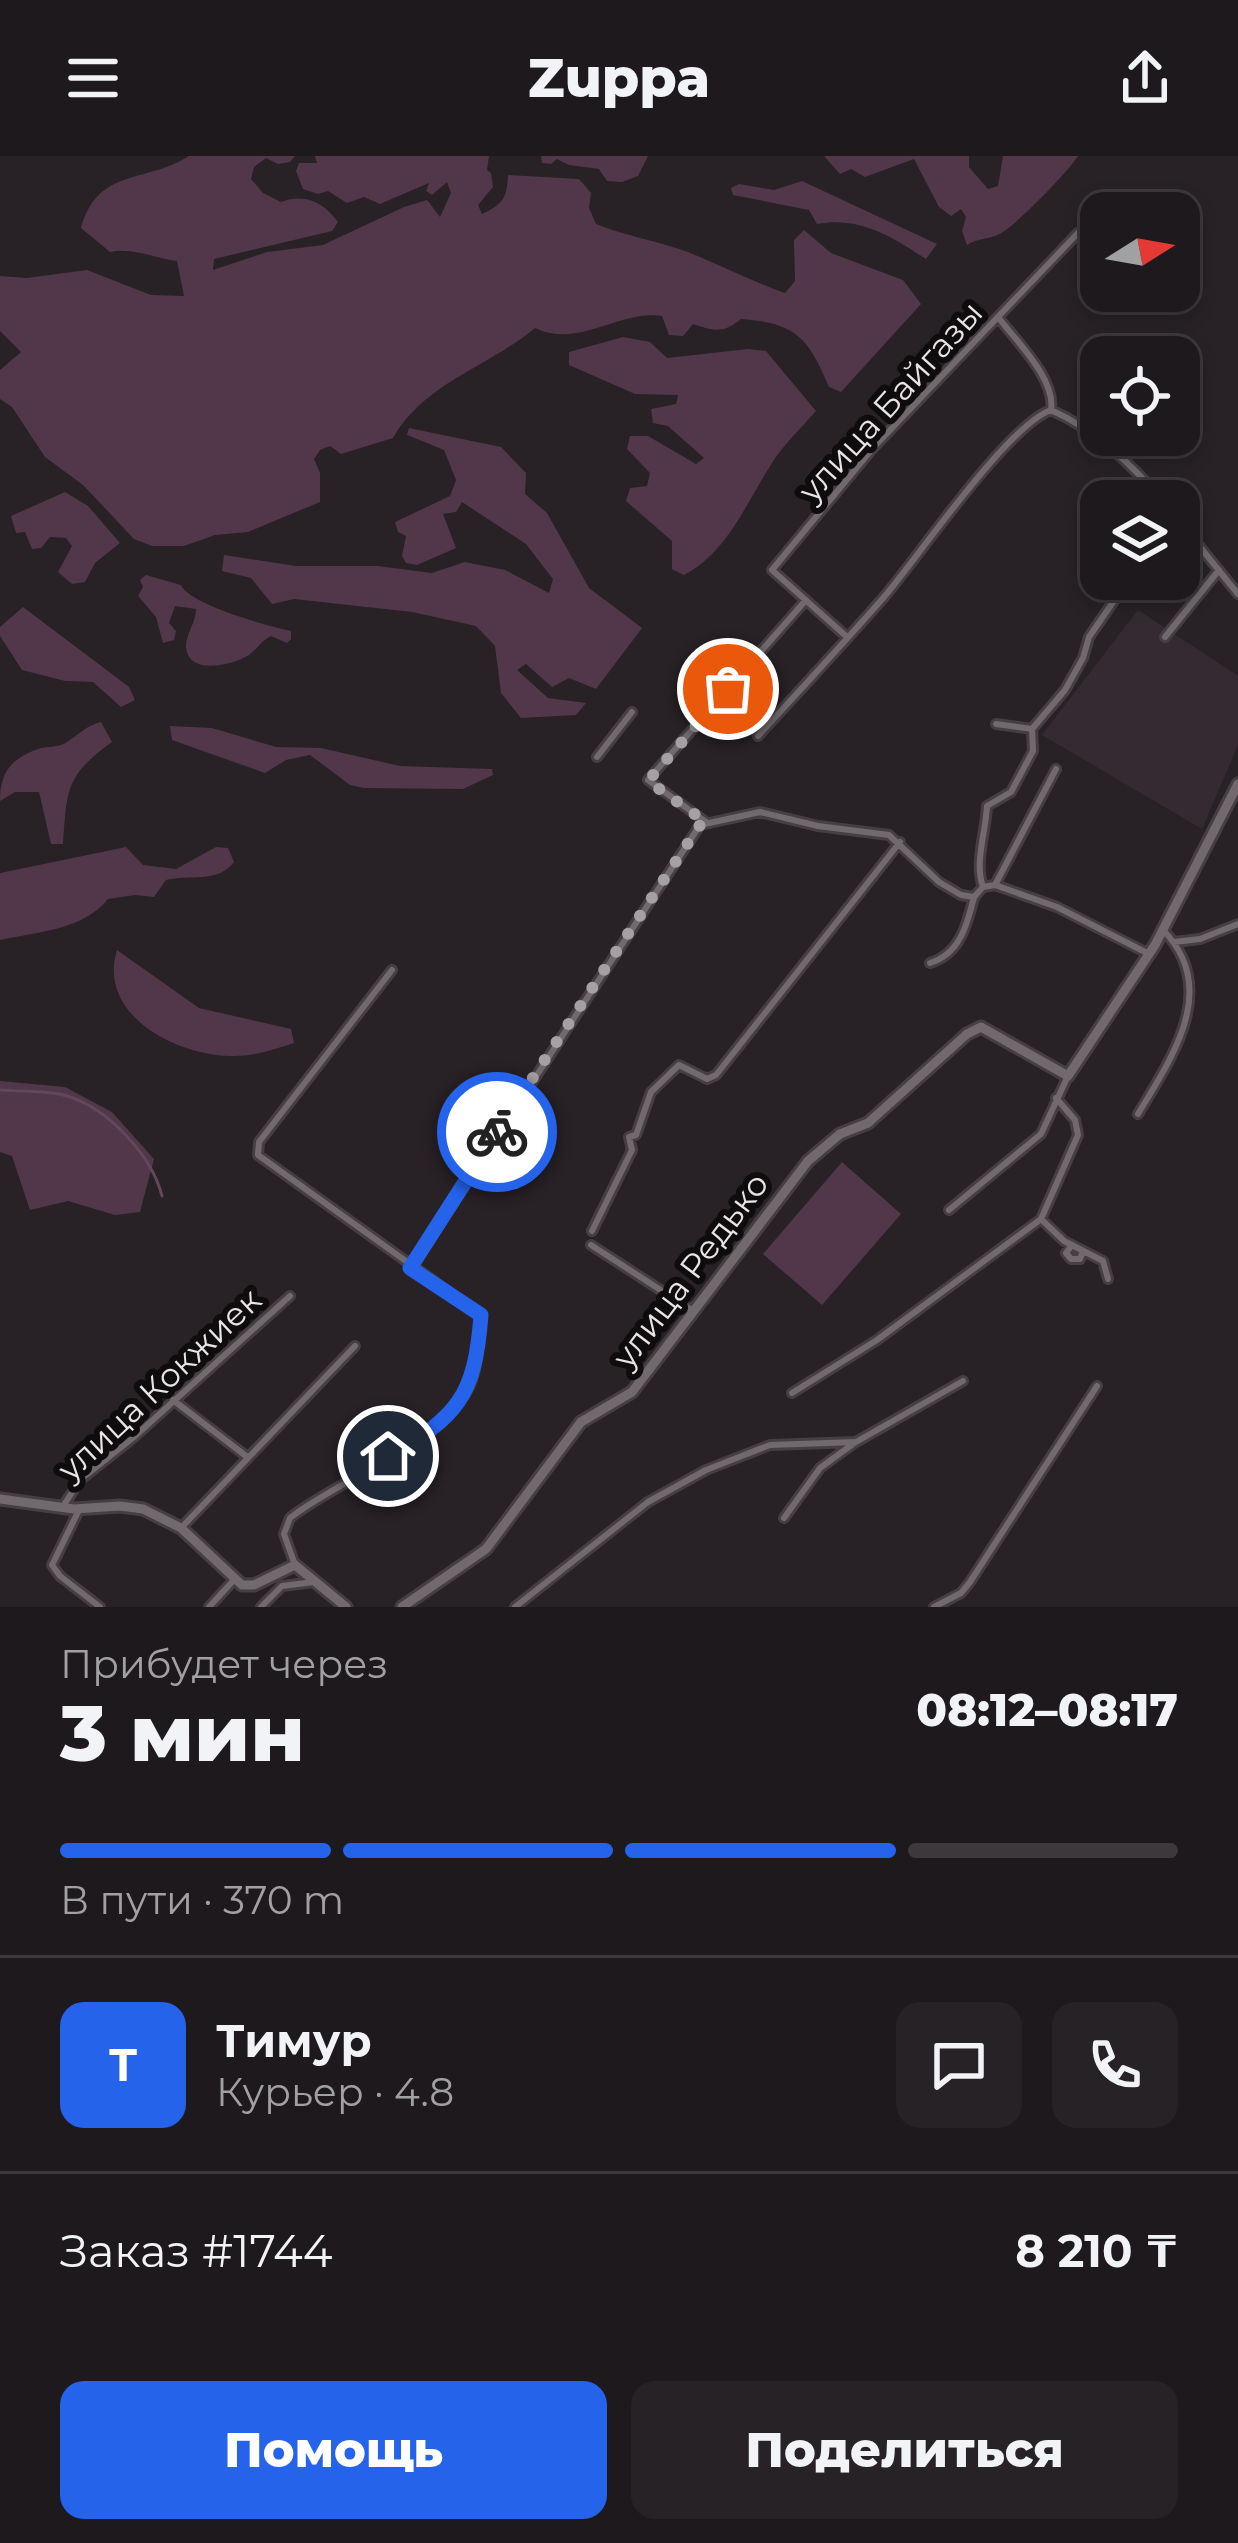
<!DOCTYPE html>
<html lang="ru">
<head>
<meta charset="utf-8">
<style>
	body { margin:0; font-family:Montserrat,sans-serif; background:#262225; color:#f1f3f6; height:100vh; display:flex; flex-direction:column; font-size:45px; white-space:nowrap }
	* { box-sizing:border-box; margin:0 }
	p { font-size:39px; color:#a1a0a3 }
	.icon { flex:none; width:66px; height:66px; fill:none; stroke:currentColor; stroke-width:2; stroke-linecap:round; stroke-linejoin:round }
	.map { position:relative; height:1451px; overflow:hidden }
	.drawer { display:flex; flex-direction:column; background:#1e191c; flex:1 }
	.drawer>* { flex:none }
	.needle { width:78px; rotate:79deg }
	.buttons { position:absolute; left:1080px; top:36px; display:grid; gap:24px }
	.buttons a { display:grid; place-items:center; width:120px; height:120px; border-radius:24px; background:#1e191c; box-shadow:0 6px 18px #0003,0 0 0 3px #3c383b; font-size:60px }
	.pin { position:absolute; display:grid; place-items:center; width:102px; height:102px; color:#fff; margin:-51px; border:6px solid #fff; border-radius:50%; box-shadow:0 3px 12px #0007 }
	.courier { position:absolute; display:grid; place-items:center; width:120px; height:120px; margin:-60px; border:9px solid #2563eb; border-radius:50%; background:#fff; color:#222; box-shadow:0 3px 15px #0007 }
	.overview em { font-style:normal; font-weight:800 }
	.overview div { display:flex; flex-direction:column-reverse }
	.overview { display:flex; align-items:center; justify-content:space-between; height:204px; padding:0 60px }
	h1 { font-size:78px; font-weight:800; line-height:90px }
	.bar { display:grid; grid-template-columns:repeat(4,1fr); gap:18px 12px; align-content:center; height:144px; padding:0 60px }
	.bar i { height:15px; border-radius:9px; background:#3c383b }
	.bar .selected { background:#2563eb }
	.bar p { grid-column:span 4 }
	.line { display:flex; align-items:center; gap:30px; padding:0 60px; border-top:3px solid #3c383b }
	.line div { flex:1 }
	.round { display:grid; place-items:center; flex:none; width:126px; height:126px; border-radius:24px; background:#262225 }
	.cta { display:flex; gap:24px; margin-top:auto; padding:24px 60px }
	.cta a { flex:1; height:138px; border-radius:24px; background:#2563eb; color:#fff; font-size:48px; font-weight:800; line-height:138px; text-align:center }
	.cta a+a { background:#262225; color:#f1f3f6 }
	header { display:flex; justify-content:space-between; align-items:center; height:156px; padding:0 60px; background:#1e191c; font-size:54px; font-weight:800 }
	.map>svg:first-child { display:block }
</style>
</head>
<body>
<header><svg class="icon" aria-label="menu" viewBox="0 0 24 24"><path d="M4 6h16M4 12h16M4 18h16"/></svg>Zuppa<svg class="icon" aria-label="share" viewBox="0 0 24 24"><path d="M12 15V3M7 8l5-5 5 5M5 13v7h14v-7"/></svg></header>
<div class="map">
<svg width="1238" height="1451" viewBox="0 0 1238 1451">
	<rect width="100%" height="100%" fill="#282126"/>
	<!-- built -->
	<path fill="#352a31" d="M1138,454l100,66v69l-36,84 -160,-94z"/>
	<!-- green -->
	<path fill="#513749" d="M189,0h106l-5,6 -12,2 -12,-6 -12,9 -3,12 12,14 18,9c24,-9 42,0 57,20l-6,9 -118,28 -1,11 54,-18 56,-7 81,-38 23,-7 13,17 11,-24 -4,-11 -15,13 -6,-4 3,-8 -49,21 -16,-7 -17,6 -19,-12 -10,3 -15,-5 -7,-18 3,-8h18l-2,-7h174l-2,14 4,3 2,14 -15,18 4,9c21,-10 25,-16 26,-39l71,4 12,14 -2,15 7,16c30,12 62,17 92,28 32,13 63,29 97,41l10,-12 -1,-41 10,-10 27,23 72,27 18,24 -80,88 -12,-5c-21,-50 -33,-64 -88,-68 -18,15 -27,12 -48,5l-10,12 -14,-1 -7,-19c-44,-6 -83,33 -127,12 -46,39 -110,54 -142,110l-52,16 -11,-8 -10,4 -6,9 6,14v29l-72,30 -33,3 -31,11h-32l-18,-7 -51,-54 -38,-28 -33,-50 -12,-8v-29l21,-18 -21,-21v-55l27,2 60,-8 64,25 33,1 -7,-35c-23,-3 -45,-14 -67,-9l-29,-24c17,-61 64,-44 108,-72z
		M648,0l-10,20 -16,6 -15,-1 -8,-12 -30,-4 -12,-6 -6,5 -9,-1 -1,-7z
		M824,0h145v11l19,22 10,-3 5,-30h75c-12,18 -56,63 -75,76 -11,8 -24,5 -36,13l-5,-14 4,-14 -5,-8 -10,7 -12,-9 -25,-48 -49,18 -14,-8 -11,5z
		M802,25l135,63 -11,15c-35,-23 -67,-43 -109,-35l-8,-14 -76,-15 -2,-7 8,-4 35,6z
		M623,181l27,5 17,16 81,-9 18,2 50,60c-15,17 -32,33 -44,52 -26,40 -44,89 -88,112l-12,-6v-28l-46,-40 4,-13 17,-2 3,-13 -23,-24 3,-13h18l48,28 8,-6 -36,-32 -15,-3 -2,-14 25,-5 2,-9 -43,-1 -66,-29v-13z
		M409,272l92,19 25,26 -1,21 22,19 42,75 53,40 -46,61 -27,-11 -17,9 -26,-23 -9,6 31,28 38,5 -10,12 -55,3 -20,-25 -6,-47 -19,-20 -64,-14 -118,-13 -22,5 -21,-26 -29,-7 2,-16 72,11h82l54,7 33,-11 40,8 44,23 4,-14 -27,-35 -64,-42 -6,10 -13,2 13,34 -39,17 -11,-2 -4,-7 4,-20 -8,-4 -3,-10 55,-26 6,-16 -12,-30 -37,-15z
		M65,336l23,14 32,37 -25,20 -10,19 -13,2 -14,-12 14,-26 -6,-8 -16,-1 -9,11 -9,1 -7,-17 -9,1 -5,-17z
		M146,419l35,10c8,19 86,41 110,46v8l-4,4 -16,-7c-10,5 -14,13 -22,19 -17,11 -63,21 -63,-10 1,-13 10,-23 10,-36l-21,-3 -6,17 7,8 -2,9 -11,3 -7,-26 -18,-21 5,-9 -3,-7z
		M23,451l106,80 6,13 -14,7 -28,-25 -28,-1 -43,-11 -22,-34v-9z
		M101,566l11,20c-47,34 -45,48 -49,102h-12l-12,-52h-24l-15,9c0,-28 10,-42 38,-52 9,-3 20,-1 29,-7 13,-8 18,-16 34,-20z
		M170,570l42,2 64,19 45,1 79,18 92,3 1,6 -30,14 -99,-1 -14,-3 -40,-30 -24,5 -21,13 -93,-33z
		M126,691l17,18 33,4 40,-22 12,1 6,14c-17,22 -43,12 -68,18l-12,17 -19,-2 -27,4c-24,31 -72,33 -108,41v-67z
		M117,794l82,58 92,21 3,14c-21,7 -42,14 -64,13 -54,-1 -133,-41 -113,-106z
		M0,925l65,6 47,25 42,47 -14,53 -25,3 -47,-14 -38,9 -18,-54 -12,-4z
		M842,1006l59,52 -79,91 -59,-51z"/>
	<g fill="none" stroke-linecap="round" stroke-linejoin="round">
		<!-- stream -->
		<path stroke="#61485b" stroke-width="3" d="M0,934c21,2 46,0 67,6 41,12 85,60 95,100"/>
		<!-- minor casing -->
		<g stroke="#453f43" stroke-width="12">
			<path id="minor" d="M998,161c18,24 58,62 53,93 45,20 80,54 112,91
				M1179,365l59,73
				M847,481l-75,-67 101,-122 205,-215
				M1165,481l54,-67
				M996,568l36,5 33,-39 18,-32 6,-21 40,-58
				M758,580c42,-46 85,-92 126,-139 35,-41 123,-171 167,-187
				M597,601l35,-45
				M706,666l-58,-42 158,-180
				M995,729l62,22 92,47
				M995,729l61,-116
				M983,731c-9,-24 3,-55 4,-81l24,-14 22,-41 -1,-22
				M1174,786l26,-3 38,-15
				M930,807c30,-9 37,-38 44,-66
				M1138,958c34,-57 83,-126 24,-185
				M949,1054l92,-76 27,-58
				M1041,1063l23,22 39,20 5,18
				M592,1075l40,-81 -3,-13 7,-2 15,-43 28,-27 28,14 9,-4 184,-233
				M591,1089l102,66
				M1072,1089l-6,8 5,6h9l3,-8
				M411,1112l289,-443 60,-13 58,14 71,9 50,47 22,13 13,2 9,-10 12,-2
				M792,1237l85,-53 164,-121 37,-84 -3,-15 -19,-22
				M173,1244l73,56
				M62,1352l18,-28 54,-43 156,-141
				M79,1354l-27,55 8,11 40,31
				M784,1362l36,-50 33,-24
				M181,1372l174,-182
				M295,1409l-11,-31 6,-16c50,-40 160,-77 182,-138 7,-21 7,-44 9,-65l-223,-160 1,-13 133,-172
				M209,1451l24,-26
				M261,1451l21,-21 32,-4
				M515,1451l133,-105 58,-32 64,-25 86,-3 107,-61
				M934,1451l27,-14 9,-11 127,-196"/>
		</g>
		<!-- tertiary casing -->
		<g stroke="#453f43" stroke-width="15">
			<path id="tertiary" d="M0,1343l74,10 46,-3 23,3 38,19 61,57h12l41,-20 51,42
				M402,1451l84,-58 95,-127 51,-30 176,-231 32,-27 28,-11 99,-89 14,-7 87,49 87,-131 83,-161"/>
		</g>
		<!-- minor -->
		<use href="#minor" stroke="#71696e" stroke-width="6"/>
		<!-- tertiary -->
		<use href="#tertiary" stroke="#71696e" stroke-width="9"/>
	</g>
	<g fill="none" stroke-linecap="round" stroke-linejoin="round">
		<!-- done -->
		<path stroke="#a5a0a3" stroke-width="12" stroke-dasharray="0 21.6" d="M497,976l203,-307 6,-3 -58,-41 80,-92"/>
		<!-- route -->
		<path stroke="#2563eb" stroke-width="15" d="M388,1300c70,-39 87,-60 93,-141l-71,-47 87,-136"/>
	</g>
	<g text-anchor="middle" dominant-baseline="central" stroke-width="12" stroke-linejoin="round" paint-order="stroke">
		<!-- street labels -->
		<g font-size="33" fill="#e9e4e7" stroke="#0f0c0e">
			<text transform="translate(890 245) rotate(-48)">улица Байгазы</text>
			<text transform="translate(690 1114) rotate(-53)">улица Редько</text>
			<text transform="translate(159 1228) rotate(-43)">улица Кокжиек</text>
		</g>
	</g>
</svg>
<div class="buttons">
<a><svg class="needle" viewBox="-14 -14 28 28"><path d="M0-13l5 13h-10z" fill="#e53935"/><path d="M0 13l5-13h-10z" fill="#a1a0a3"/></svg></a>
<a><svg class="icon" aria-label="locate" viewBox="0 0 24 24"><circle cx="12" cy="12" r="6"/><path d="M12 2v4M12 18v4M2 12h4M18 12h4"/></svg></a>
<a><svg class="icon" aria-label="layers" viewBox="0 0 24 24"><path d="M12 4l9 5-9 5-9-5zM3 14l9 5 9-5"/></svg></a>
</div>
<div class="pin" style="left:728px;top:533px;background:#ea580c"><svg class="icon" aria-label="bag" viewBox="0 0 24 24"><path d="M5 8h14l-1 12H6zM9 8a3 3 0 0 1 6 0"/></svg></div>
<div class="pin" style="left:388px;top:1300px;background:#1f2937"><svg class="icon" aria-label="home" viewBox="0 0 24 24"><path d="M3 11l9-7 9 7M6 9v11h12V9"/></svg></div>
<div class="courier" style="left:497px;top:976px"><svg class="icon" aria-label="bike" viewBox="0 0 24 24"><circle cx="6" cy="16" r="4"/><circle cx="18" cy="16" r="4"/><path d="M6 16l4-8h5l3 8M10 8l3 8H6M13 5h3"/></svg></div>
</div>
<section class="drawer">
<div class="overview"><div><h1>3 мин</h1><p>Прибудет через</p></div><em>08:12–08:17</em></div>
<div class="bar"><i class="selected"></i><i class="selected"></i><i class="selected"></i><i></i><p>В пути · 370 m</p></div>
<div class="line" style="height:216px"><b class="round" style="background:#2563eb;color:#fff">Т</b><div><b>Тимур</b><p>Курьер · 4.8</p></div><a class="round"><svg class="icon" aria-label="chat" viewBox="0 0 24 24"><path d="M4 5h16v11H9l-5 4z"/></svg></a><a class="round"><svg class="icon" aria-label="phone" viewBox="0 0 24 24"><path d="M5 4h4l2 5-3 2q2 4 5 5l2-3 5 2v4C11 20 4 13 5 4z"/></svg></a></div>
<div class="line" style="height:156px"><div>Заказ #1744</div><b>8 210 ₸</b></div>
<div class="cta"><a>Помощь</a><a>Поделиться</a></div>
</section>
</body>
</html>
